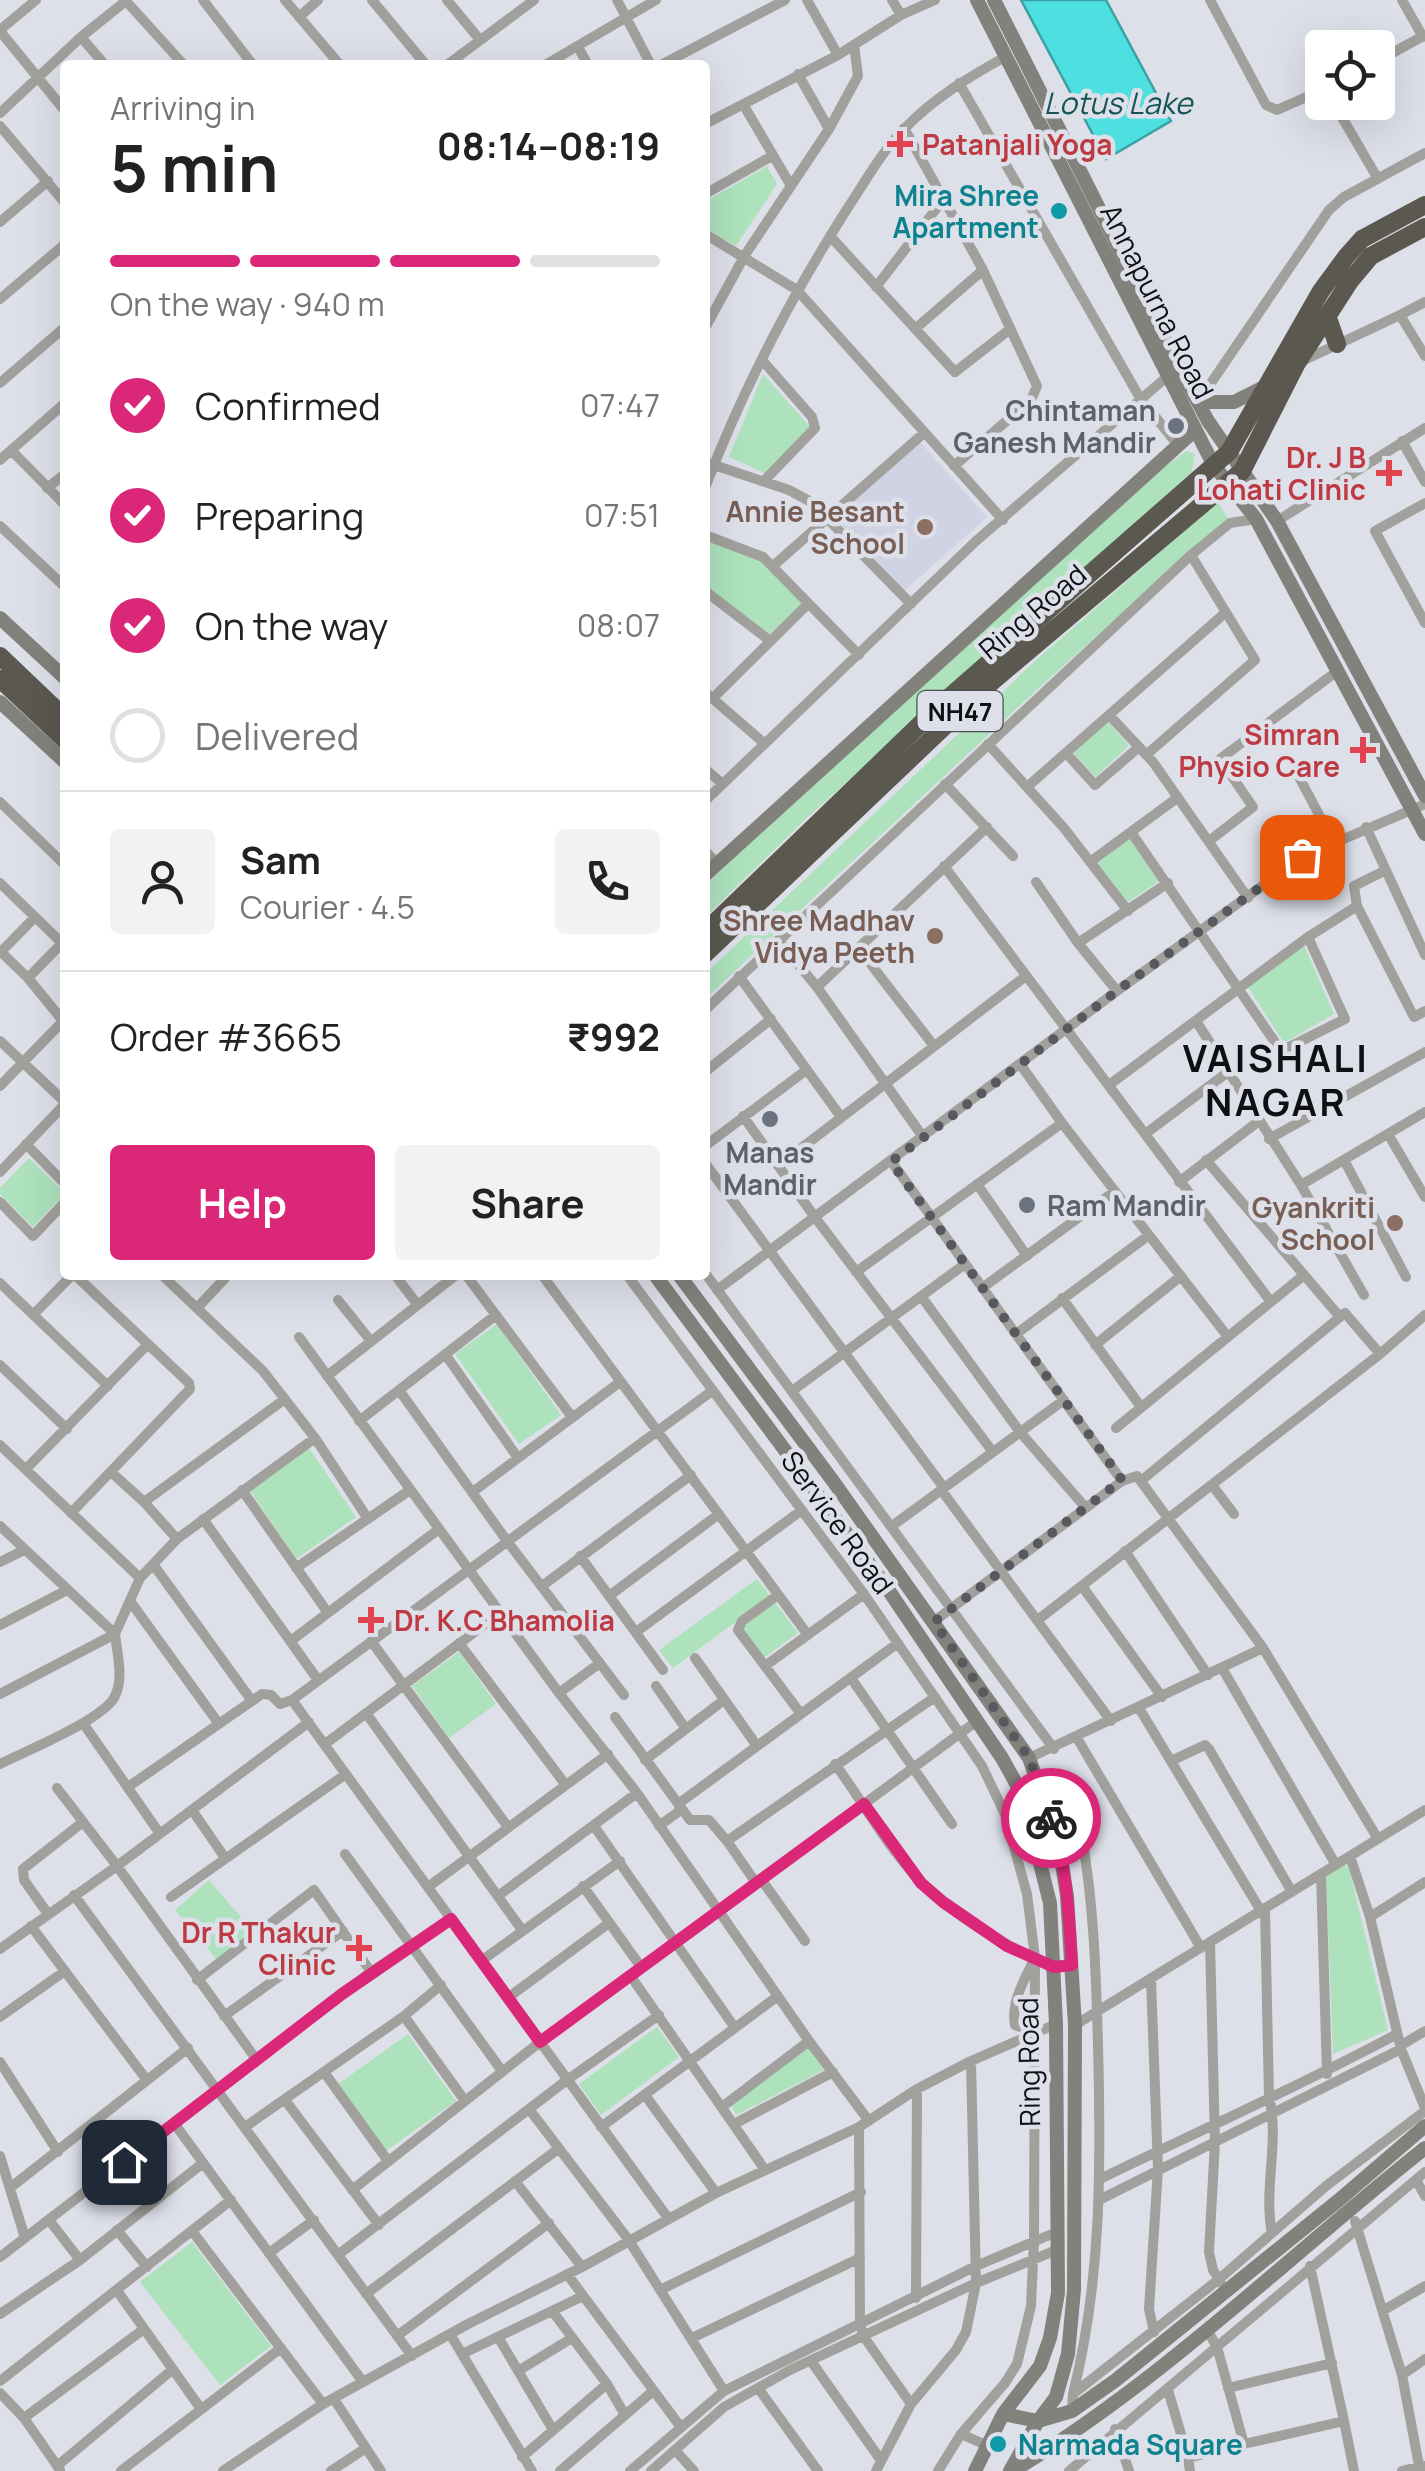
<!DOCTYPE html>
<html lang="en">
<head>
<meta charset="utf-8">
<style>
	body { margin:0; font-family:Manrope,sans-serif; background:#f2f2f2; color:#222; height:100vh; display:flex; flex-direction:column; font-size:38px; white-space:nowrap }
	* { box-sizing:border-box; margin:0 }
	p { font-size:32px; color:#767676 }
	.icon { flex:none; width:55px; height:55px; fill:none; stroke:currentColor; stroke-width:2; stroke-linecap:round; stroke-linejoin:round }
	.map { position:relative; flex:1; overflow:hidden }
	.side { position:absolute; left:60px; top:60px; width:650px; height:1220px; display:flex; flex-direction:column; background:#fff; border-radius:10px; box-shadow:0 10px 40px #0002 }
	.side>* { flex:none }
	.tools { position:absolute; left:1305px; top:30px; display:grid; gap:20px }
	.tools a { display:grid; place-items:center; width:90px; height:90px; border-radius:10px; background:#fff; box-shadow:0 10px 40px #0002; font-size:50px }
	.pin { position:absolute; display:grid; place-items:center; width:85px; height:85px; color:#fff; margin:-42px; border-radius:20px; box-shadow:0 5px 15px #0006 }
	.courier { position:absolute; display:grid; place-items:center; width:100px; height:100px; margin:-50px; border:8px solid #db2777; border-radius:50%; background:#fff; color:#222; box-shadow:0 2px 12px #0007 }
	.summary em { font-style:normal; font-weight:700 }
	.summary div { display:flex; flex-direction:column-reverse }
	.summary { display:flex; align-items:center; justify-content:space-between; height:170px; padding:0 50px }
	h1 { font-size:65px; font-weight:700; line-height:75px }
	.bar { display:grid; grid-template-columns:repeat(4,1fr); gap:15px 10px; align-content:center; height:120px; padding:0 50px }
	.bar i { height:12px; border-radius:8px; background:#e0e0e0 }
	.bar .active { background:#db2777 }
	.bar p { grid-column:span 4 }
	.line { display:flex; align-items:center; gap:25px; padding:0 50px; border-top:2px solid #e0e0e0 }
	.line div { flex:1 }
	.round { display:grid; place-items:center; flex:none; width:105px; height:105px; border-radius:10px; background:#f2f2f2 }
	ol { padding:0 50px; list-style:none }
	li { display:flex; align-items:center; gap:30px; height:110px }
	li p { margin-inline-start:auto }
	li .icon { padding:10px; border-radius:50%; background:#db2777; color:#fff; stroke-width:4 }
	li:last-child { color:#767676 }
	li i { width:55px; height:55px; border:5px solid #e0e0e0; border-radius:50% }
	.action { display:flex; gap:20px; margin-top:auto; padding:20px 50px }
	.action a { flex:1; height:115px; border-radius:10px; background:#db2777; color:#fff; font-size:40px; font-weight:700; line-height:115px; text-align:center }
	.action a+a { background:#f2f2f2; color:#222 }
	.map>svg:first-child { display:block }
</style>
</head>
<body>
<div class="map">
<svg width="1425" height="2471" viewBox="0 0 1425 2471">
	<rect width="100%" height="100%" fill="#dde0e9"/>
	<!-- built -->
	<path fill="#cfd3e3" d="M920,442l67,75 -85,76 -67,-75z"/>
	<!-- green -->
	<path fill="#ade2bc" d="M767,166l10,18 -41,62 -31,-17v-27z
		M763,374l49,55 -46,45 -37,-17z
		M1187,451l8,3 -3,18 -383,344 -104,101v-31l41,-40 414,-376z
		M1218,502l10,17 -184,164 -339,316v-25l329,-312z
		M705,535l65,29 34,39 -34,31 -65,-48z
		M1108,722l21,24 -34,31 -22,-25z
		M1129,837l32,43 -35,23 -29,-39z
		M1304,945l30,69 -50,29 -36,-56z
		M29,1158l36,35 -32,34 -33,-33v-6z
		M497,1324l64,91 -42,29 -64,-90z
		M309,1448l47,69 -60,42 -47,-70z
		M757,1579l41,54 -34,25 -27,-37 -64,47 -14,-18z
		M459,1652l37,52 -47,34 -37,-52z
		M1348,1864l40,166 -55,24 -7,-180z
		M209,1880l44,51 -35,30 -43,-51z
		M657,2027l22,30 -78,58 -22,-31z
		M408,2034l48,67 -70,50 -48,-67z
		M808,2048l16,22 -88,45 -5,-10z
		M192,2242l79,104 -51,39 -80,-103z"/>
	<!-- water -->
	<path fill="#4edfe0" stroke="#3ba1a2" stroke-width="2.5" d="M1021,0h85l65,121 -65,38z"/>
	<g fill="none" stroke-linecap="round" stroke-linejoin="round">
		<!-- street -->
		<path stroke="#a2a09c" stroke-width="10" d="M125,0l59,65
			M203,0l50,65
			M285,0l55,65
			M372,0l54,65
			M447,0l33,40
			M617,0l34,65
			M807,0l31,55
			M892,0l9,15
			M1210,0l56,105 11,5 45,-20
			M1402,0l21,37
			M299,17l19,-17
			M0,30l36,-30
			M0,31l65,80
			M81,37l24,28
			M578,47l10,18
			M1378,61l47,-26
			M447,65l87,-65
			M545,65l111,-65
			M661,65l124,-65
			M798,74l31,55
			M959,83l181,315 38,47
			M1333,102l45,77
			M743,104l48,82
			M0,113l81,-76 46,-37
			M705,124l133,-69 63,-40 34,-15
			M0,126l65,77
			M904,128l79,142 54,116 -6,14 -77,66
			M705,194l67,-38
			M0,222l48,-41
			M705,234l92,56 206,230
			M830,236l125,136 54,-42
			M876,287l67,-87
			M0,299l65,-55
			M1400,315l25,-13
			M705,328l40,-73 84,-126 29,-53 -4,-31
			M915,329l68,-59
			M762,360l50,57 3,11 -51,53
			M1300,362l100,-47 25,41
			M0,383l65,-56
			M1198,402l131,-192 15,-13 81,-44
			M1402,441l23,41
			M11,450l54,55
			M0,460l65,-57
			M705,462l84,28 22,12 100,102
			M47,488l18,-14
			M705,488c37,-97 86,-191 142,-279 18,-27 35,-58 58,-81 29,-30 64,-51 100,-71
			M1425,503l-50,28 50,92
			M1277,521l148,-93
			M0,526l65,61
			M705,535l58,22 96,98
			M773,566l151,-133
			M705,591l64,49
			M705,692l60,52
			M713,698l95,-94
			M1109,715l44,47 95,136
			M988,744l76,84 64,83
			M1066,753l29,32 44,-38
			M1146,755l109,-95 -64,-105
			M705,769l18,15
			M1299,777l34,64
			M945,784l68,72
			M1027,787l198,-174
			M705,801l271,-260 193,-166
			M0,802l65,63
			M1366,827l59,128
			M1131,832l150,219 64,-32 -37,-82
			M1209,841l44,-34 -33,-48 116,-87
			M705,851l12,12
			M1090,862l87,-64
			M944,866l327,436
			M1386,870l-32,16 3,20 57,111 11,-6
			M1036,882l42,61 39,48
			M0,883l62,60
			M778,940l39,47 106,150
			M1078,943l90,-60
			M859,949l75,97
			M1,952l27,26 35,43
			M0,953l34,-35
			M739,976l102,141
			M28,978l37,-38
			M817,987l170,-160
			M705,1010l486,-455 39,-32 26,-4
			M1196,1021l105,164 63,110
			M0,1041l65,61
			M1020,1064l42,59 166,214
			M705,1072l66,-53
			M1109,1085l199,-148 49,-31
			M0,1086l65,-67
			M743,1116l71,100 179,236
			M1145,1134l83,-62
			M1388,1134l37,63
			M1269,1139l156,-87
			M26,1144l39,40
			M705,1146l100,-75
			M1206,1160l134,157 5,-4 35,41
			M1344,1160l62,117
			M891,1161l231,320
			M705,1163l239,325
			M778,1166l248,-190
			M0,1172l65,-68
			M1179,1182l80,-61
			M977,1184l50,72
			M1301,1185l124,-73
			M0,1202l33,34 32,-34
			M856,1272l206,-149
			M705,1273l349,476
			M162,1275l101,96 52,67 53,81
			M395,1275l22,29
			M466,1275l106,142
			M542,1275l266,360
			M627,1275l237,319 118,172 23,48 22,80 8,64 19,9
			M0,1283l108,103
			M982,1288l133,-97
			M717,1290l400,-299 185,-134 123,-53
			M921,1296l99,136 65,75
			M1062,1298l79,109
			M338,1300l32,40
			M197,1308l31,-33
			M33,1315l39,-40
			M1016,1334l133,-99
			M299,1337l260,356 78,100 172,248 60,80
			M1095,1345l86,-69
			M445,1354l73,104
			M0,1365l67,64
			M327,1376l129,-101
			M399,1390l108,151 117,154
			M792,1391l173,-127
			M359,1421l137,-106
			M1116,1428l188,-153
			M0,1445l140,133
			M26,1469l122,-125
			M111,1472l33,30 33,37
			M1142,1480l198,-163
			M1212,1485l22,29
			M242,1490l86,123
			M474,1491l146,-109
			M945,1495l166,226
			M144,1502l141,-103
			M71,1513l119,-124 -1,-6 -114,-108
			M203,1519l115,161
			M0,1526l115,108c2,19 9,44 0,62 -10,23 -91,56 -115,68
			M892,1526l172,-126
			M1125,1551l83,124
			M580,1556l83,114
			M0,1562l24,-12
			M153,1564l99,137
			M296,1568l114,-78
			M542,1586l149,-111
			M1082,1586l80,111
			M778,1595l-36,26 -4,9 63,84
			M609,1596l110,-82
			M130,1601l89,123
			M1039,1619l341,-265 45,-39
			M933,1622l189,-141 15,-5 126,172 115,191
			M0,1625l67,-35
			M636,1632l166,-122
			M292,1640l147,-111
			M371,1641l137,186
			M459,1643l106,141
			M695,1658l62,88
			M765,1666l99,-72
			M1222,1668l114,197
			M851,1678l101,146
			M656,1686l30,43
			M559,1693l41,-30
			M0,1694l115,-60 25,-56 37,-39 138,-101
			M292,1700l376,518
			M1139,1708l122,203
			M366,1713l156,217
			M615,1717l75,103h19l18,21
			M83,1723l77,111
			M1077,1738l124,210
			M325,1744l175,-131
			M1029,1758l234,-110
			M645,1760l79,-60
			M1173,1760l32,-15 4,4 83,143
			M835,1764c29,39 54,87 89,121 30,30 72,56 111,73l-1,282 -3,66 -14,58 -12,19 -44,51 25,11
			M128,1787l134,-93 9,1 9,9 12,-4 420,-309
			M57,1788l60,78 139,193
			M678,1804l220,-161
			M192,1810l33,48
			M594,1826l141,202
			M659,1826l23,-17
			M345,1854l157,217
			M1350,1856l20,61 31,132 24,59
			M1321,1874l6,200
			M761,1879l44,62
			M756,1883l-29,-42 208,-144
			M583,1886l58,81
			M428,1887l180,-133
			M74,1895l338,461
			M498,1896l139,-103
			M171,1897l175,-123
			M1265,1909l4,188c11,44 -6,91 3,136
			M48,1914l-24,-34 -1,-11 60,-47
			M1370,1917l55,-35
			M31,1926l115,153
			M1210,1942l5,200 -6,110 4,18 8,13
			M0,1949l117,-83 192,-144
			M481,1961l139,-100
			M1033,1962c-10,20 -22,41 -18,63l20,8
			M630,1975l135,195
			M1151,1979l7,190 -9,140 5,23
			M197,1980l117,-90 57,82
			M509,1997l100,-74
			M224,2016l119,-85
			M404,2016l61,85
			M0,2017l65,-46
			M1075,2025l350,-215
			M1400,2046l25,-15
			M0,2062l58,90
			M324,2072l64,89
			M645,2095l71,98
			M285,2100l94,125
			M722,2107l87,-66
			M529,2109l99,130 96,152
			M174,2123l189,259
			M734,2124l99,-52
			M245,2127l159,-111 37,-31
			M601,2127l177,-131
			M859,2127l1,198 4,12 47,67
			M0,2156l25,82
			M1100,2179c99,-48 200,-93 297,-145
			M1416,2180l9,16
			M515,2181l67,86
			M10,2188l178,-140
			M352,2190l188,-148 437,-321
			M1101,2199l300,-150
			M49,2220l31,40
			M1355,2221l47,154 18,96
			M117,2230l30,37
			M192,2231l131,173
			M269,2253l45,-33
			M339,2254l228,-174 92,-65
			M0,2257l371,-285 80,-53
			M567,2274l113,152
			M660,2290l201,-98
			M118,2292l83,117
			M366,2294l192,-145
			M916,2298l1,-209
			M1384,2310l41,-24
			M553,2312l54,72 18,31
			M0,2314l80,-54 123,-97
			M450,2334l82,137
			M397,2336l152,-113
			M498,2337l55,93
			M692,2338l168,-80
			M462,2354l121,-58
			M811,2361l69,98
			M518,2371l54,-33
			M1402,2375l23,-16
			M0,2381l231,-181
			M758,2388l60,83
			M1228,2388l104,-25
			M1168,2390l20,68
			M0,2393l24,25 36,52
			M1073,2394c29,-116 28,-231 25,-349 -2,-71 -4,-142 -17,-213
			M334,2399l47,72
			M1072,2411l1,-17 145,-114 108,-94 99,-75
			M24,2418l120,-89
			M1344,2421l10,50
			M1115,2429l14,42
			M1244,2444l100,-23 -34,-155
			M675,2450l19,21
			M522,2457l85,-73
			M57,2466l115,-96
			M121,2471l160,-123
			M223,2471l100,-67 145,-80 114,-57 134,-74 143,-66 58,-38 54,-28 85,-37
			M331,2471l35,-23
			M560,2471l93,-80
			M630,2471l94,-80 252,-125 83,-35
			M651,2471l73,-64 66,-37 186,-87 83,-34
			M876,2471l35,-67 45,-54 10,-18 10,-49 -5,-222
			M938,2471l23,-37
			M1069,2471l356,-299
			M1190,2471l-2,-13 56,-14 -27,-97 -10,-17
			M1402,2471l22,-5"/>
		<!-- secondary -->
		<path stroke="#83817b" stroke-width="14" d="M977,0l236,464 43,55 169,315
			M994,0l188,373 26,48 69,100 148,275
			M1198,402h36l32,-16
			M0,618l65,60
			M0,702l65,60
			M705,875l490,-445
			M655,1275l230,310 117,173 21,38 27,107 6,121 2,269 -8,45 -10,28 -37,48
			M679,1275l154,206 196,277 29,82 9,56 8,129 -1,265 -6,64 -12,43 -18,24 -28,50
			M975,2471l28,-57 35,7 34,-10 44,-31 223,-180 86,-74
			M1013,2471c150,-91 275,-214 412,-323"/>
		<!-- highway -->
		<path stroke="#5b5850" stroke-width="18" d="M1328,318l9,26
			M0,656l65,62
			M0,679l65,61
			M705,932l233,-225 291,-255 92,-161 25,-34 16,-18 63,-34
			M705,954l283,-269 254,-214 55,-108 53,-82 21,-25 54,-29"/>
	</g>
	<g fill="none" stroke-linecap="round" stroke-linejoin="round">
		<!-- done -->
		<path stroke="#57595e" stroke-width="10" stroke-dasharray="0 18" d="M1051,1818l-22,-60 -95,-136 188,-142 -231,-318 226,-171 185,-134"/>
		<!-- route -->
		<path stroke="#db2777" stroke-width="12" d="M124,2162l218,-168 109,-75 89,123 324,-238 57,79 22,19 64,44 47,21 18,-2c-3,-49 -5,-100 -21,-147"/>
	</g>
	<!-- markers -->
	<g fill="#e0444e" stroke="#dde0e9" stroke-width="4">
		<path d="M895 129h10v10h10v10h-10v10h-10v-10h-10v-10h10z"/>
		<path d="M1384 458h10v10h10v10h-10v10h-10v-10h-10v-10h10z"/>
		<path d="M1358 735h10v10h10v10h-10v10h-10v-10h-10v-10h10z"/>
		<path d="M366 1605h10v10h10v10h-10v10h-10v-10h-10v-10h10z"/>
		<path d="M354 1933h10v10h10v10h-10v10h-10v-10h-10v-10h10z"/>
	</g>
	<g fill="#0f9aa8" stroke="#dde0e9" stroke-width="4">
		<circle cx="1059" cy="211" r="10"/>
		<circle cx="998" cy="2444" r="10"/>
	</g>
	<g fill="#6b7280" stroke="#dde0e9" stroke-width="4">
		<circle cx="1176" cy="426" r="10"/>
		<circle cx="770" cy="1119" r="10"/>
		<circle cx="1027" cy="1205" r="10"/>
	</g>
	<g fill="#8d6e63" stroke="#dde0e9" stroke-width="4">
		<circle cx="925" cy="527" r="10"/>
		<circle cx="935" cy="936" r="10"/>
		<circle cx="1395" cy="1223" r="10"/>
	</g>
	<g text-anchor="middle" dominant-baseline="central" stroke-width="9" stroke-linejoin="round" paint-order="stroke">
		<!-- shield labels -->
		<rect fill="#dde0e9" stroke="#4d4e53" stroke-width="2.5" x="917.5" y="691" width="85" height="40" rx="8"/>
		<g font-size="25" font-weight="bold" fill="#0f1013">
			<text x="960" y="711">NH47</text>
		</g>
		<!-- health labels -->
		<g font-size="28" font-weight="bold" fill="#be3a42" stroke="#dde0e9" text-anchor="end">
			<text x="922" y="144" text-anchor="start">Patanjali Yoga</text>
			<text x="1366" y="457">Dr. J B<tspan x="1366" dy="32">Lohati Clinic</tspan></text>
			<text x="1340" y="734">Simran<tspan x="1340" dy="32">Physio Care</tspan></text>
			<text x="394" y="1620" text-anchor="start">Dr. K.C Bhamolia</text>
			<text x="336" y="1932">Dr R Thakur<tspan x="336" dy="32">Clinic</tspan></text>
		</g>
		<!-- culture labels -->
		<g font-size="28" font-weight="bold" fill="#0d838f" stroke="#dde0e9" text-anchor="end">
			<text x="1039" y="195">Mira Shree<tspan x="1039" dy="32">Apartment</tspan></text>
			<text x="1018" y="2444" text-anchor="start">Narmada Square</text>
		</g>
		<!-- street labels -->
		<g font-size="28" fill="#0f1013" stroke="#dde0e9">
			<text transform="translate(1158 301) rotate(63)">Annapurna Road</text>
			<text transform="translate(1032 611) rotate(-40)">Ring Road</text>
			<text transform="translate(838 1522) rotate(54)">Service Road</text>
			<text transform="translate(1028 2062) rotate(-91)">Ring Road</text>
		</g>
		<!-- worship labels -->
		<g font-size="28" font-weight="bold" fill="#5b616d" stroke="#dde0e9" text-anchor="end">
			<text x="1156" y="410">Chintaman<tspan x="1156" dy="32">Ganesh Mandir</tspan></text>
			<text x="770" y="1152" text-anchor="middle">Manas<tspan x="770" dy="32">Mandir</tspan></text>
			<text x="1047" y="1205" text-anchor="start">Ram Mandir</text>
		</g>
		<!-- education labels -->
		<g font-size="28" font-weight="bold" fill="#785e54" stroke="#dde0e9" text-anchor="end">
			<text x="905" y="511">Annie Besant<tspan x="905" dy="32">School</tspan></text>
			<text x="915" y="920">Shree Madhav<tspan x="915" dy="32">Vidya Peeth</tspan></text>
			<text x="1375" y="1207">Gyankriti<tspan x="1375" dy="32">School</tspan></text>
		</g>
		<!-- water labels -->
		<g font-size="30" font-style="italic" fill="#165454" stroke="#dde0e9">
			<text x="1118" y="102">Lotus Lake</text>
		</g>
		<!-- district labels -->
		<g font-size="38" font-weight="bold" letter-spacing="2.5" fill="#0f1013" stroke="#dde0e9">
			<text x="1276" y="1057">VAISHALI<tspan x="1276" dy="44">NAGAR</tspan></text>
		</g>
	</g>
</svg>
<div class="tools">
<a><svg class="icon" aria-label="locate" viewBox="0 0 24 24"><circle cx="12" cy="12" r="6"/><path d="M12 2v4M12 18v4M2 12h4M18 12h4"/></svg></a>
</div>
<div class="pin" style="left:1302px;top:857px;background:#ea580c"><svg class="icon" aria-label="bag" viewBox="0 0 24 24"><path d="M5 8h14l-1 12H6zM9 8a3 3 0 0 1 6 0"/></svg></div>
<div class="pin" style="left:124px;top:2162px;background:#1f2937"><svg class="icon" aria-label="home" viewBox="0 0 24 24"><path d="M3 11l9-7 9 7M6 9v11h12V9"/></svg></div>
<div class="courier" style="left:1051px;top:1818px"><svg class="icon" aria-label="bike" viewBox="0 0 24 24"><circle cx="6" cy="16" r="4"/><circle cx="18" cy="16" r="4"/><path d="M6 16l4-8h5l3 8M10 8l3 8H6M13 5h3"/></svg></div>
<section class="side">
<div class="summary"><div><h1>5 min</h1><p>Arriving in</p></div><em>08:14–08:19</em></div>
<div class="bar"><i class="active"></i><i class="active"></i><i class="active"></i><i></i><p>On the way · 940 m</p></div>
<ol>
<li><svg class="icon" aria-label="check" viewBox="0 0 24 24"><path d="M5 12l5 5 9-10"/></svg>Confirmed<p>07:47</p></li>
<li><svg class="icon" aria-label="check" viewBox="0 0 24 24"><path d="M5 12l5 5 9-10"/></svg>Preparing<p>07:51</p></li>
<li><svg class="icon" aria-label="check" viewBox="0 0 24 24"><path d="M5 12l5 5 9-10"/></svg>On the way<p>08:07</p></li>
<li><i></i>Delivered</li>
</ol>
<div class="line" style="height:180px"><a class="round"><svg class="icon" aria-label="person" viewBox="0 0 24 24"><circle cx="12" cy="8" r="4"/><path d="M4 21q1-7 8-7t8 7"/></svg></a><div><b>Sam</b><p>Courier · 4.5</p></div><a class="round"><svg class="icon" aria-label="phone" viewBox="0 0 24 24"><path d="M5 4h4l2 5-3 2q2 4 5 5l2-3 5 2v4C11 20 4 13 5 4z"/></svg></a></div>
<div class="line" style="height:130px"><div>Order #3665</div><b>₹992</b></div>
<div class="action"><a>Help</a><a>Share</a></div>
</section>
</div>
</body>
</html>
